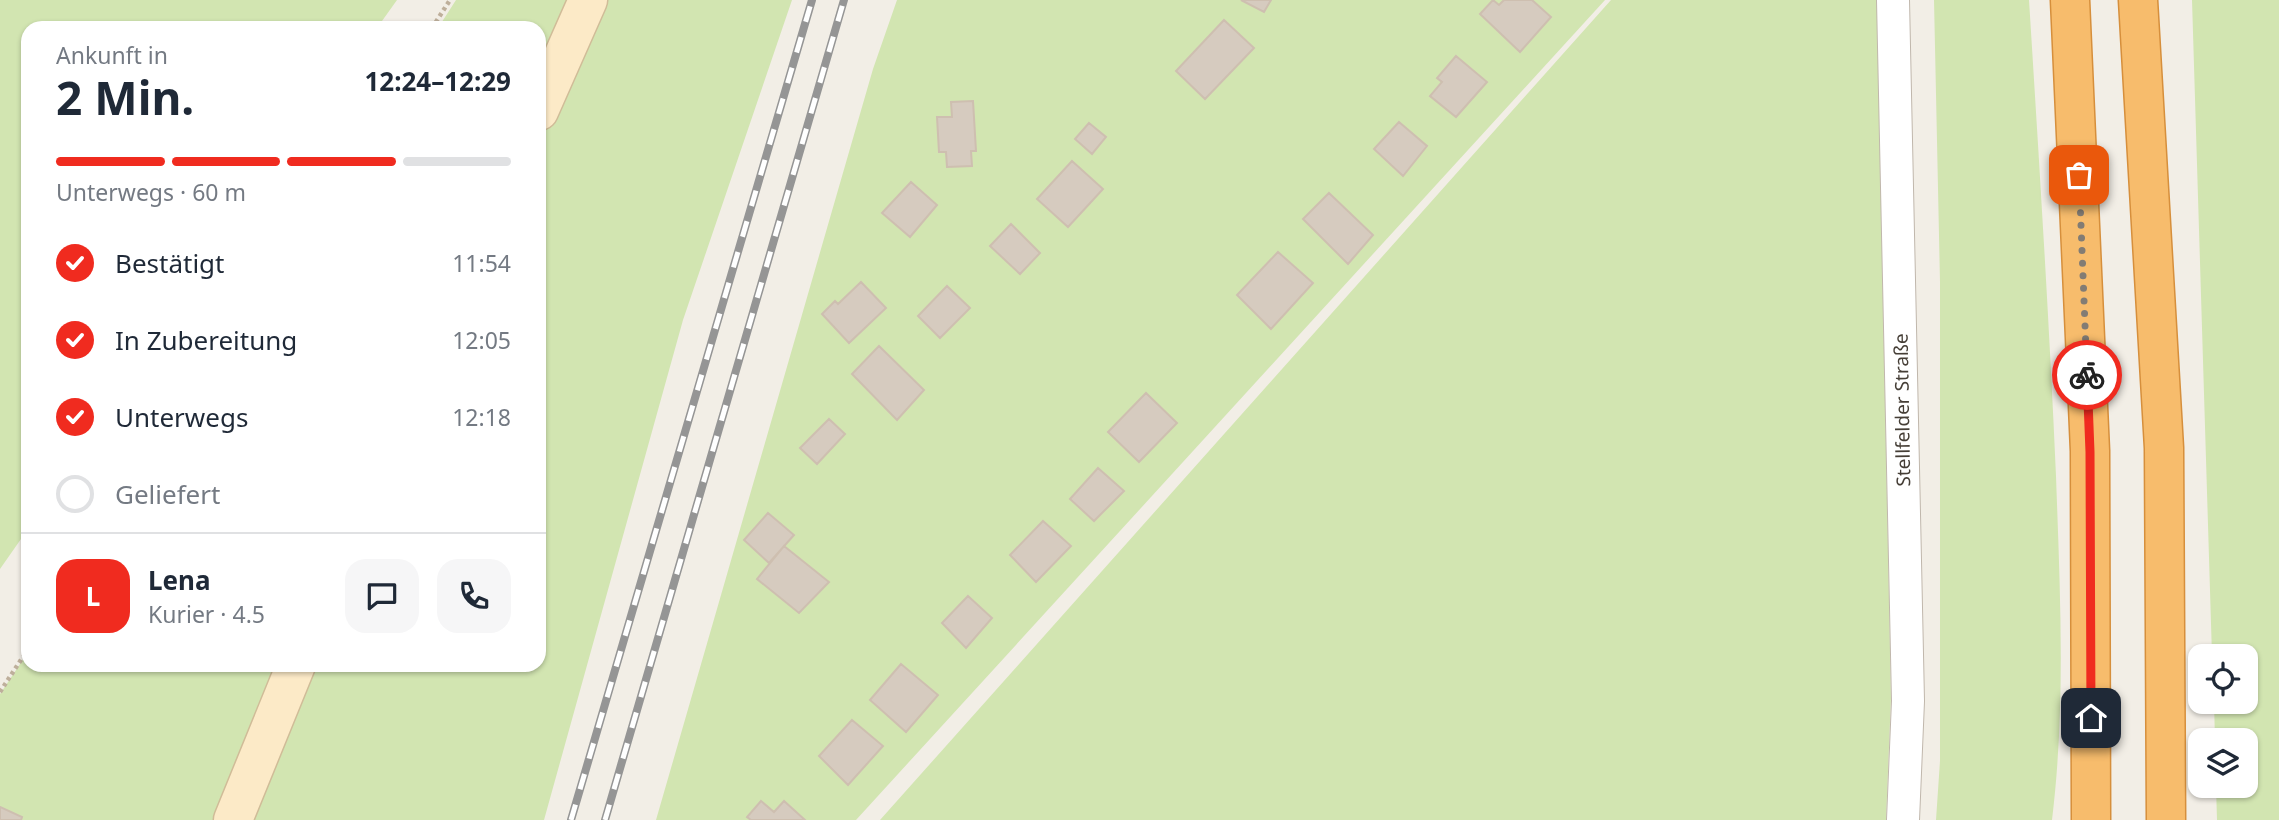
<!DOCTYPE html>
<html lang="de">
<head>
<meta charset="utf-8">
<style>
	body { margin:0; font-family:"Noto Sans",sans-serif; background:#f6f6f7; color:#1f2937; height:100vh; display:flex; flex-direction:column; font-size:26px; white-space:nowrap }
	* { box-sizing:border-box; margin:0 }
	p { font-size:23px; color:#747a83 }
	.icon { flex:none; width:38px; height:38px; fill:none; stroke:currentColor; stroke-width:2; stroke-linecap:round; stroke-linejoin:round }
	.map { position:relative; flex:1; overflow:hidden }
	.details { position:absolute; left:21px; top:21px; width:525px; height:651px; display:flex; flex-direction:column; background:#fff; border-radius:21px; box-shadow:0 2px 5px #0004 }
	.details>* { flex:none }
	.fabs { position:absolute; left:2188px; top:644px; display:grid; gap:14px }
	.fabs a { display:grid; place-items:center; width:70px; height:70px; border-radius:14px; background:#fff; box-shadow:0 2px 5px #0004; font-size:35px }
	.pin { position:absolute; display:grid; place-items:center; width:60px; height:60px; color:#fff; margin:-30px; border-radius:14px; box-shadow:0 4px 10px #0006 }
	.courier { position:absolute; display:grid; place-items:center; width:70px; height:70px; margin:-35px; border:5px solid #f02b1f; border-radius:50%; background:#fff; color:#222; box-shadow:0 2px 9px #0007 }
	.head em { font-style:normal; font-weight:700 }
	.head div { display:flex; flex-direction:column-reverse }
	.head { display:flex; align-items:center; justify-content:space-between; height:119px; padding:0 35px }
	h1 { font-size:46px; font-weight:700; line-height:52px }
	.bar { display:grid; grid-template-columns:repeat(4,1fr); gap:10px 7px; align-content:center; height:84px; padding:0 35px }
	.bar i { height:9px; border-radius:5px; background:#e0e1e3 }
	.bar .current { background:#f02b1f }
	.bar p { grid-column:span 4 }
	.line { display:flex; align-items:center; gap:18px; padding:0 35px; border-top:2px solid #e0e1e3 }
	.line div { flex:1 }
	.round { display:grid; place-items:center; flex:none; width:74px; height:74px; border-radius:21px; background:#f6f6f7 }
	ol { padding:0 35px; list-style:none }
	li { display:flex; align-items:center; gap:21px; height:77px }
	li p { margin-inline-start:auto }
	li .icon { padding:7px; border-radius:50%; background:#f02b1f; color:#fff; stroke-width:4 }
	li:last-child { color:#747a83 }
	li i { width:38px; height:38px; border:4px solid #e0e1e3; border-radius:50% }
	.map>svg:first-child { display:block }
</style>
</head>
<body>
<div class="map">
<svg width="2279" height="820" viewBox="0 0 2279 820">
	<rect width="100%" height="100%" fill="#f2eee6"/>
	<!-- green -->
	<path fill="#d2e5b1" d="M0,0h397l-20,28h-349v501l-28,40z
		M456,0h336l-109,320 -139,500h-544v-126l28,-42v13h511v-637h-101z
		M897,0h708l-749,820h-200l217,-751z
		M1611,0h266l14,698 -5,122h-1006z
		M1934,0h95c10,159 20,317 27,476 4,115 10,229 -4,344h-116l4,-59v-479z
		M2192,0h87v820h-62l-1,-34h29v-46h-30l-1,-38h31v-46h-33z"/>
	<!-- building -->
	<path fill="#d6cbbf" stroke="#cebfb0" stroke-width="2" d="M1241,0h30l-7,12z
		M1493,0l6,5 5,-5h28l19,17 -31,35 -40,-38z
		M1224,20l30,28 -49,51 -29,-28z
		M1456,56l31,26 -31,35 -26,-21 12,-14 -5,-4z
		M973,101l3,50h-5l1,15 -25,1 -1,-15h-7l-2,-35h15l-1,-15z
		M1399,122l28,24 -24,30 -29,-27z
		M1089,123l17,14 -14,17 -17,-15z
		M1072,161l31,28 -35,38 -31,-28z
		M911,182l26,23 -27,32 -28,-24z
		M1329,193l44,42 -25,29 -45,-45z
		M1011,224l29,29 -20,21 -30,-28z
		M1278,252l35,31 -42,46 -34,-34z
		M861,282l25,26 -37,35 -27,-29 13,-13 3,3z
		M947,286l23,22 -30,30 -22,-22z
		M879,346l45,44 -27,30 -45,-46z
		M1146,393l31,30 -38,39 -31,-30z
		M829,419l16,15 -28,30 -17,-16z
		M1098,468l26,23 -30,30 -24,-22z
		M768,513l26,22 -25,28 -25,-23z
		M1043,521l28,25 -35,36 -26,-27z
		M784,546l45,36 -30,31 -42,-34z
		M968,596l24,22 -26,30 -24,-25z
		M901,664l37,31 -32,37 -36,-32z
		M852,720l31,26 -35,39 -29,-29z
		M761,801l13,11 10,-11 21,19h-54l-4,-3z
		M0,807l22,10 -1,3h-21z"/>
	<g fill="none" stroke-linecap="round" stroke-linejoin="round">
		<!-- street casing -->
		<g stroke="#c0b7ac" stroke-width="34">
			<path id="street" d="M1893,0l15,701 -5,119"/>
		</g>
		<!-- secondary casing -->
		<g stroke="#d0bc98" stroke-width="41">
			<path id="secondary" d="M539,111l49,-111
				M233,820l63,-155"/>
		</g>
		<!-- highway casing -->
		<g stroke="#d68f3c" stroke-width="41">
			<path id="highway" d="M2070,0l20,451 1,369
				M2138,0l26,448 2,372"/>
		</g>
		<!-- path -->
		<path stroke="#beaf9b" stroke-width="4.5" stroke-dasharray="3.5 3.5" stroke-linecap="butt" d="M432,28l18,-28
			M0,692l28,-43"/>
		<!-- street -->
		<use href="#street" stroke="#fff" stroke-width="32"/>
		<!-- secondary -->
		<use href="#secondary" stroke="#fceac7" stroke-width="38"/>
		<!-- highway -->
		<use href="#highway" stroke="#f7bc6c" stroke-width="38"/>
		<!-- rail casing -->
		<g stroke="#959595" stroke-width="8">
			<path id="rail" d="M571,820l241,-820
				M605,820l239,-820"/>
		</g>
		<!-- rail -->
		<use href="#rail" stroke="#fff" stroke-width="5" stroke-dasharray="16" stroke-linecap="butt"/>
	</g>
	<g fill="none" stroke-linecap="round" stroke-linejoin="round">
		<!-- done -->
		<path stroke="#827c74" stroke-width="7" stroke-dasharray="0 12.6" d="M2079,175l8,200"/>
		<!-- route -->
		<path stroke="#f02b1f" stroke-width="9" d="M2087,375l3,77 1,266"/>
	</g>
	<g text-anchor="middle" dominant-baseline="central" stroke-width="7" stroke-linejoin="round" paint-order="stroke">
		<!-- street labels -->
		<g font-size="19" fill="#453e36" stroke="#fff">
			<text transform="translate(1902 410) rotate(-91)">Stellfelder Straße</text>
		</g>
	</g>
</svg>
<div class="fabs">
<a><svg class="icon" aria-label="locate" viewBox="0 0 24 24"><circle cx="12" cy="12" r="6"/><path d="M12 2v4M12 18v4M2 12h4M18 12h4"/></svg></a>
<a><svg class="icon" aria-label="layers" viewBox="0 0 24 24"><path d="M12 4l9 5-9 5-9-5zM3 14l9 5 9-5"/></svg></a>
</div>
<div class="pin" style="left:2079px;top:175px;background:#ea580c"><svg class="icon" aria-label="bag" viewBox="0 0 24 24"><path d="M5 8h14l-1 12H6zM9 8a3 3 0 0 1 6 0"/></svg></div>
<div class="pin" style="left:2091px;top:718px;background:#1f2937"><svg class="icon" aria-label="home" viewBox="0 0 24 24"><path d="M3 11l9-7 9 7M6 9v11h12V9"/></svg></div>
<div class="courier" style="left:2087px;top:375px"><svg class="icon" aria-label="bike" viewBox="0 0 24 24"><circle cx="6" cy="16" r="4"/><circle cx="18" cy="16" r="4"/><path d="M6 16l4-8h5l3 8M10 8l3 8H6M13 5h3"/></svg></div>
<section class="details">
<div class="head"><div><h1>2 Min.</h1><p>Ankunft in</p></div><em>12:24–12:29</em></div>
<div class="bar"><i class="current"></i><i class="current"></i><i class="current"></i><i></i><p>Unterwegs · 60 m</p></div>
<ol>
<li><svg class="icon" aria-label="check" viewBox="0 0 24 24"><path d="M5 12l5 5 9-10"/></svg>Bestätigt<p>11:54</p></li>
<li><svg class="icon" aria-label="check" viewBox="0 0 24 24"><path d="M5 12l5 5 9-10"/></svg>In Zubereitung<p>12:05</p></li>
<li><svg class="icon" aria-label="check" viewBox="0 0 24 24"><path d="M5 12l5 5 9-10"/></svg>Unterwegs<p>12:18</p></li>
<li><i></i>Geliefert</li>
</ol>
<div class="line" style="height:126px"><b class="round" style="background:#f02b1f;color:#fff">L</b><div><b>Lena</b><p>Kurier · 4.5</p></div><a class="round"><svg class="icon" aria-label="chat" viewBox="0 0 24 24"><path d="M4 5h16v11H9l-5 4z"/></svg></a><a class="round"><svg class="icon" aria-label="phone" viewBox="0 0 24 24"><path d="M5 4h4l2 5-3 2q2 4 5 5l2-3 5 2v4C11 20 4 13 5 4z"/></svg></a></div>
</section>
</div>
</body>
</html>
